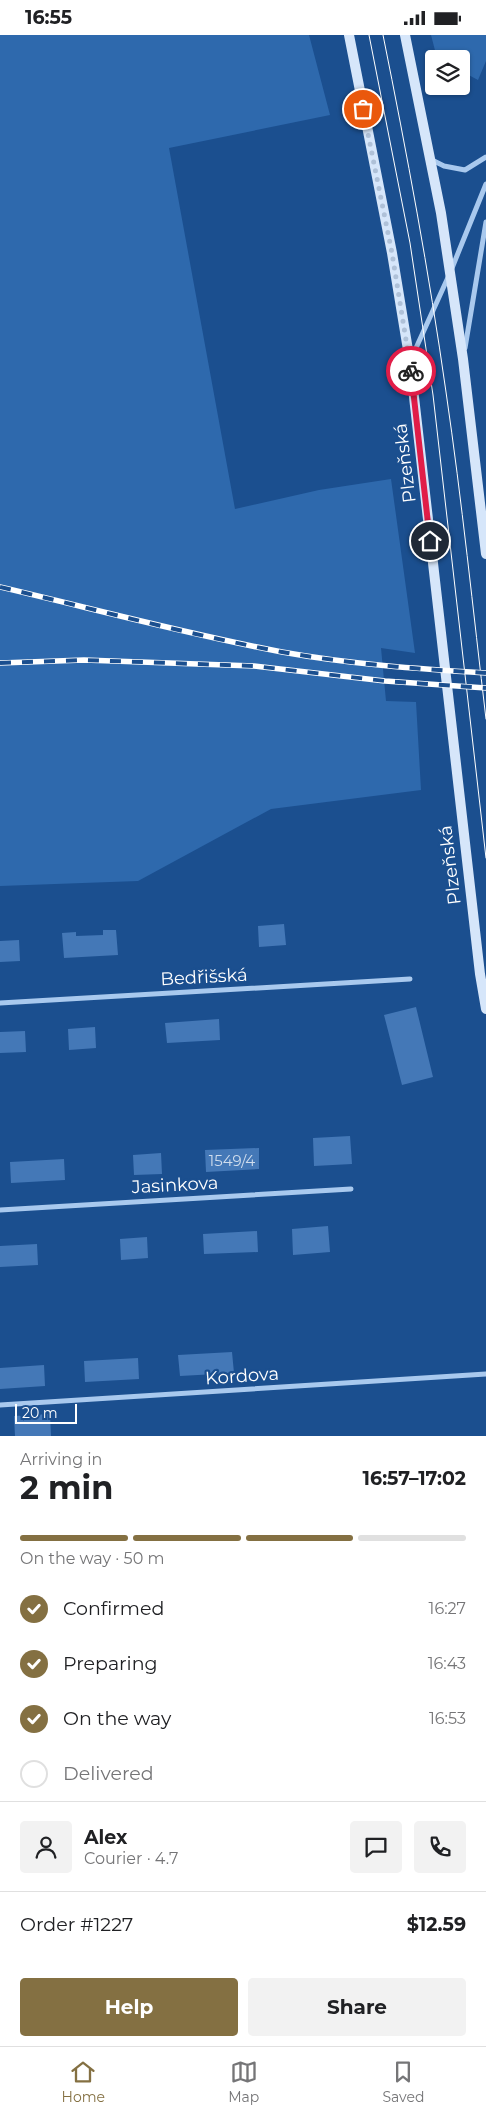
<!DOCTYPE html>
<html lang="en">
<head>
<meta charset="utf-8">
<style>
	body { margin:0; font-family:Montserrat,sans-serif; background:#f2f2f2; color:#202124; height:100vh; display:flex; flex-direction:column; font-size:19px; white-space:nowrap }
	* { box-sizing:border-box; margin:0 }
	p { font-size:16px; color:#757577 }
	.icon { flex:none; width:28px; height:28px; fill:none; stroke:currentColor; stroke-width:2; stroke-linecap:round; stroke-linejoin:round }
	.map { position:relative; height:1401px; overflow:hidden }
	.sheet { display:flex; flex-direction:column; background:#fff; flex:1 }
	.sheet>* { flex:none }
	.fabs { position:absolute; left:425px; top:15px; display:grid; gap:10px }
	.fabs a { display:grid; place-items:center; width:45px; height:45px; border-radius:5px; background:#fff; box-shadow:0 1px 4px #0004; font-size:25px }
	.scale { position:absolute; left:15px; bottom:12px; width:62px; box-sizing:border-box; padding-left:5px; border:2px solid #fff; border-top:0; font-size:14px; line-height:18px; white-space:nowrap; color:#fff; -webkit-text-stroke:4px #1b4f8f; paint-order:stroke }
	.pin { position:absolute; display:grid; place-items:center; width:42px; height:42px; color:#fff; margin:-21px; border:2px solid #fff; border-radius:50%; box-shadow:0 1px 5px #0007 }
	.courier { position:absolute; display:grid; place-items:center; width:50px; height:50px; margin:-25px; border:4px solid #e11d48; border-radius:50%; background:#fff; color:#222; box-shadow:0 1px 6px #0007 }
	.headline em { font-style:normal; font-weight:700 }
	.headline div { display:flex; flex-direction:column-reverse }
	.headline { display:flex; align-items:center; justify-content:space-between; height:85px; padding:0 20px }
	h1 { font-size:32px; font-weight:700; line-height:38px }
	.bar { display:grid; grid-template-columns:repeat(4,1fr); gap:8px 5px; align-content:center; height:60px; padding:0 20px }
	.bar i { height:6px; border-radius:4px; background:#e0e0e0 }
	.bar .on { background:#847042 }
	.bar p { grid-column:span 4 }
	.line { display:flex; align-items:center; gap:12px; padding:0 20px; border-top:1px solid #e0e0e0 }
	.line div { flex:1 }
	.round { display:grid; place-items:center; flex:none; width:52px; height:52px; border-radius:5px; background:#f2f2f2 }
	ol { padding:0 20px; list-style:none }
	li { display:flex; align-items:center; gap:15px; height:55px }
	li p { margin-inline-start:auto }
	li .icon { padding:5px; border-radius:50%; background:#847042; color:#fff; stroke-width:4 }
	li:last-child { color:#757577 }
	li i { width:28px; height:28px; border:2px solid #e0e0e0; border-radius:50% }
	.cta { display:flex; gap:10px; margin-top:auto; padding:10px 20px }
	.cta a { flex:1; height:58px; border-radius:5px; background:#847042; color:#fff; font-size:20px; font-weight:700; line-height:58px; text-align:center }
	.cta a+a { background:#f2f2f2; color:#202124 }
	.status { display:flex; justify-content:space-between; align-items:center; height:35px; padding:0 25px; background:#fff; direction:ltr }
	.status svg { height:14px; fill:currentColor }
	.tabs { display:flex; justify-content:space-around; align-items:center; height:70px; border-top:1px solid #e0e0e0; background:#fff; font-size:14px; color:#757577 }
	.tabs a { display:grid; justify-items:center; gap:2px }
	.tabs .on { color:#847042 }
	.map>svg:first-child { display:block }
</style>
</head>
<body>
<div class="status"><b>16:55</b><svg viewBox="0 0 49 12"><path d="M0 12V9h3v3zM5 12V6h3v6zM10 12V3h3v9zM15 12V0h3v12zM26 1h20v11H26zM47 4h2v5h-2z"/></svg></div>
<div class="map">
<svg width="486" height="1401" viewBox="0 0 486 1401">
	<rect width="100%" height="100%" fill="#1b4f8f"/>
	<!-- green -->
	<path fill="#2e69ad" d="M0,0h309l21,80 -161,33 66,361 84,-19 72,-11 24,174 -34,-5 5,53 30,1 5,88 -150,19 -133,72 -138,5z
		M431,0h55v26l-8,19 -17,-9v-12l-24,-1z"/>
	<!-- building -->
	<path fill="#4478b7" d="M284,889l2,21 -27,2 -1,-21z
		M103,895h13l2,25 -54,3 -2,-25 14,-1v4l27,-1z
		M19,905l1,21 -20,1v-21z
		M416,972l17,70 -31,8 -18,-70z
		M219,984l1,21 -53,3 -2,-20z
		M95,992l1,21 -27,2 -1,-21z
		M25,996l1,21 -26,1v-21z
		M350,1101l2,28 -38,2 -1,-28z
		M259,1113v21l-53,3 -1,-22z
		M161,1118l1,21 -28,1 -1,-20z
		M64,1124l1,21 -54,3 -1,-21z
		M328,1191l2,26 -37,3 -1,-26z
		M257,1196l1,21 -54,2 -1,-20z
		M147,1202l1,21 -27,2 -1,-21z
		M37,1209l1,21 -38,2v-21z
		M232,1317l2,21 -54,3 -2,-21z
		M138,1323l1,21 -54,3 -1,-21z
		M44,1330l1,21 -45,3v-21z
		M50,1379l1,22h-36l-1,-20z"/>
	<g fill="none" stroke-linecap="round" stroke-linejoin="round">
		<!-- street -->
		<path stroke="#a9c9ee" stroke-width="5" d="M430,124l14,7 21,4 21,-13
			M465,313l21,-126
			M411,324l39,-86 36,-89
			M0,968l410,-24
			M0,1175l351,-21
			M0,1370l486,-31"/>
		<!-- secondary -->
		<path stroke="#d6e6fa" stroke-width="10" d="M349,0l43,218 18,109 70,612 6,35
			M405,0l36,178 22,146 23,195"/>
		<!-- tram -->
		<path stroke="#fff" stroke-width="1" d="M369,0l41,208 23,152 53,463
			M383,0c24,119 46,237 63,357 16,109 27,218 40,327"/>
		<!-- rail casing -->
		<g stroke="#fff" stroke-width="5.5">
			<path id="rail" d="M0,552c94,22 187,47 282,65 67,12 136,17 204,21
				M0,628l84,-3 170,6 131,15 101,7"/>
		</g>
		<!-- rail -->
		<use href="#rail" stroke="#1b4f8f" stroke-width="4" stroke-dasharray="11" stroke-linecap="butt"/>
	</g>
	<g fill="none" stroke-linecap="round" stroke-linejoin="round">
		<!-- done -->
		<path stroke="#afc1d8" stroke-width="5" stroke-dasharray="0 9" d="M363,74l29,144 19,118"/>
		<!-- route -->
		<path stroke="#e11d48" stroke-width="6" d="M411,336l19,170"/>
	</g>
	<g text-anchor="middle" dominant-baseline="central" stroke-width="4.5" stroke-linejoin="round" paint-order="stroke">
		<!-- number labels -->
		<g font-size="15" fill="#d0dded">
			<text x="232" y="1125">1549/4</text>
		</g>
		<!-- street labels -->
		<g font-size="18" fill="#fff" stroke="#1b4f8f">
			<text transform="translate(405 428) rotate(-97)">Plzeňská</text>
			<text transform="translate(450 830) rotate(-97)">Plzeňská</text>
			<text transform="translate(204 942) rotate(-3)">Bedřišská</text>
			<text transform="translate(175 1150) rotate(-3)">Jasinkova</text>
			<text transform="translate(242 1341) rotate(-4)">Kordova</text>
		</g>
	</g>
</svg>
<div class="fabs">
<a><svg class="icon" aria-label="layers" viewBox="0 0 24 24"><path d="M12 4l9 5-9 5-9-5zM3 14l9 5 9-5"/></svg></a>
</div>
<div class="scale">20 m</div>
<div class="pin" style="left:363px;top:74px;background:#ea580c"><svg class="icon" aria-label="bag" viewBox="0 0 24 24"><path d="M5 8h14l-1 12H6zM9 8a3 3 0 0 1 6 0"/></svg></div>
<div class="pin" style="left:430px;top:506px;background:#1f2937"><svg class="icon" aria-label="home" viewBox="0 0 24 24"><path d="M3 11l9-7 9 7M6 9v11h12V9"/></svg></div>
<div class="courier" style="left:411px;top:336px"><svg class="icon" aria-label="bike" viewBox="0 0 24 24"><circle cx="6" cy="16" r="4"/><circle cx="18" cy="16" r="4"/><path d="M6 16l4-8h5l3 8M10 8l3 8H6M13 5h3"/></svg></div>
</div>
<section class="sheet">
<div class="headline"><div><h1>2 min</h1><p>Arriving in</p></div><em>16:57–17:02</em></div>
<div class="bar"><i class="on"></i><i class="on"></i><i class="on"></i><i></i><p>On the way · 50 m</p></div>
<ol>
<li><svg class="icon" aria-label="check" viewBox="0 0 24 24"><path d="M5 12l5 5 9-10"/></svg>Confirmed<p>16:27</p></li>
<li><svg class="icon" aria-label="check" viewBox="0 0 24 24"><path d="M5 12l5 5 9-10"/></svg>Preparing<p>16:43</p></li>
<li><svg class="icon" aria-label="check" viewBox="0 0 24 24"><path d="M5 12l5 5 9-10"/></svg>On the way<p>16:53</p></li>
<li><i></i>Delivered</li>
</ol>
<div class="line" style="height:90px"><a class="round"><svg class="icon" aria-label="person" viewBox="0 0 24 24"><circle cx="12" cy="8" r="4"/><path d="M4 21q1-7 8-7t8 7"/></svg></a><div><b>Alex</b><p>Courier · 4.7</p></div><a class="round"><svg class="icon" aria-label="chat" viewBox="0 0 24 24"><path d="M4 5h16v11H9l-5 4z"/></svg></a><a class="round"><svg class="icon" aria-label="phone" viewBox="0 0 24 24"><path d="M5 4h4l2 5-3 2q2 4 5 5l2-3 5 2v4C11 20 4 13 5 4z"/></svg></a></div>
<div class="line" style="height:65px"><div>Order #1227</div><b>$12.59</b></div>
<div class="cta"><a>Help</a><a>Share</a></div>
</section>
<nav class="tabs">
<a class="on"><svg class="icon" aria-label="home" viewBox="0 0 24 24"><path d="M3 11l9-7 9 7M6 9v11h12V9"/></svg>Home</a>
<a><svg class="icon" aria-label="map" viewBox="0 0 24 24"><path d="M3 6l6-2 6 2 6-2v14l-6 2-6-2-6 2zM9 4v14M15 6v14"/></svg>Map</a>
<a><svg class="icon" aria-label="saved" viewBox="0 0 24 24"><path d="M7 4h10v16l-5-4-5 4z"/></svg>Saved</a>
</nav>
</body>
</html>
